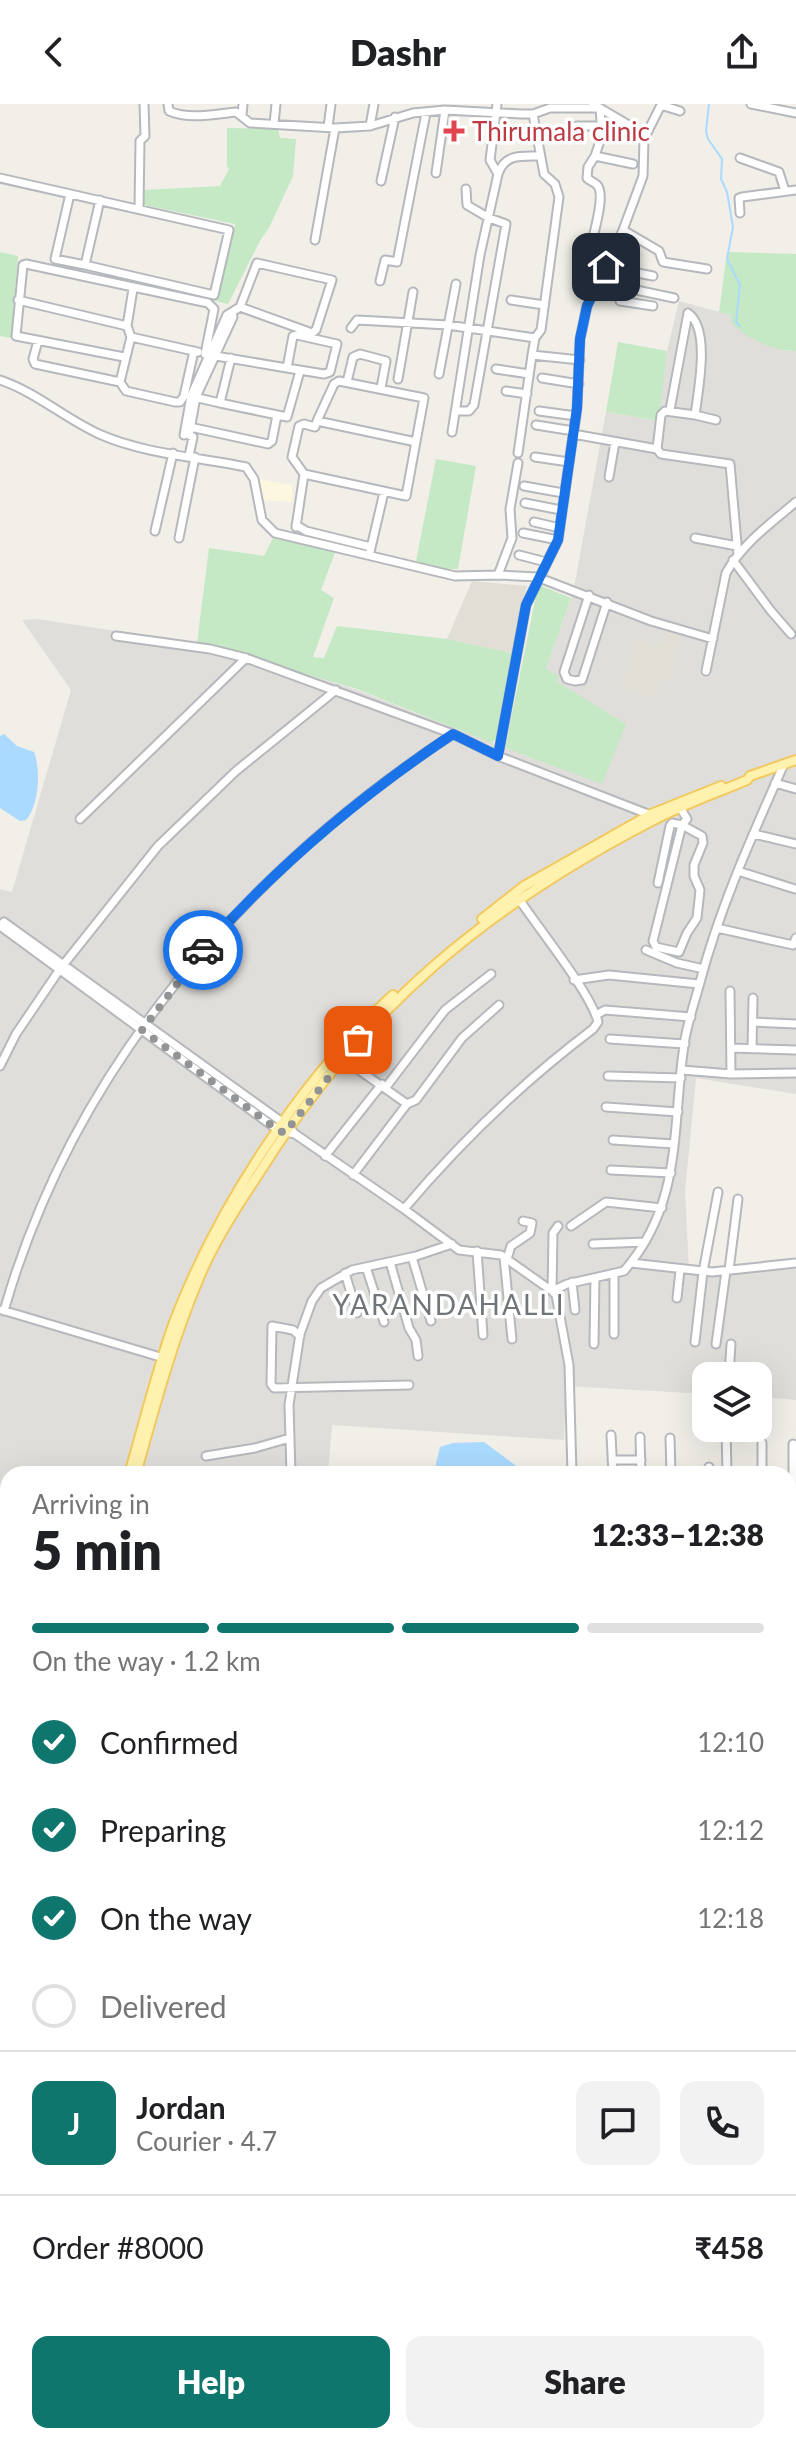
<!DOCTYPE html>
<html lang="en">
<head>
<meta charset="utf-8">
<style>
	body { margin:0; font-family:Lato,sans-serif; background:#f2f2f2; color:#202124; height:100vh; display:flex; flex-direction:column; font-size:30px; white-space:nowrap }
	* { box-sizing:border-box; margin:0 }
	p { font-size:26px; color:#757577 }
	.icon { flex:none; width:44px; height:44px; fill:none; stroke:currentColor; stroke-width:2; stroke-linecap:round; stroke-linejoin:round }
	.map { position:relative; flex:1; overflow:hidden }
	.sheet { position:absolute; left:0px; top:1362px; width:796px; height:978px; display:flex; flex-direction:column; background:#fff; border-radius:24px 24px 0 0; box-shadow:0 8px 32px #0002 }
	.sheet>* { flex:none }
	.tools { position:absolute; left:692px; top:1258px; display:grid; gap:16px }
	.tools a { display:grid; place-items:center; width:80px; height:80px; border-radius:16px; background:#fff; box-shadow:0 8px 32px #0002; font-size:40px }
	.pin { position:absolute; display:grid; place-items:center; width:68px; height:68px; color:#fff; margin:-34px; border-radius:16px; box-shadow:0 4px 12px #0006 }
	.courier { position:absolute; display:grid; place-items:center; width:80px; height:80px; margin:-40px; border:6px solid #1a73e8; border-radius:50%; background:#fff; color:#222; box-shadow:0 2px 10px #0007 }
	.head em { font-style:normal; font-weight:800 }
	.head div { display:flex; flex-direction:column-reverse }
	.head { display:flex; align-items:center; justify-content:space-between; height:136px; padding:0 32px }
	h1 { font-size:52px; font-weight:800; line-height:60px }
	.bar { display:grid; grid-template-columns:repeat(4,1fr); gap:12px 8px; align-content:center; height:96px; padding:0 32px }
	.bar i { height:10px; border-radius:6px; background:#e0e0e0 }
	.bar .on { background:#0f766e }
	.bar p { grid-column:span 4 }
	.line { display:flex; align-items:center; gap:20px; padding:0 32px; border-top:2px solid #e0e0e0 }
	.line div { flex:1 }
	.round { display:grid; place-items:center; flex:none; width:84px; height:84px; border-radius:16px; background:#f2f2f2 }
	ol { padding:0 32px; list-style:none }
	li { display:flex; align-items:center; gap:24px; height:88px }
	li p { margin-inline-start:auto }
	li .icon { padding:8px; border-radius:50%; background:#0f766e; color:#fff; stroke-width:4 }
	li:last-child { color:#757577 }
	li i { width:44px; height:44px; border:4px solid #e0e0e0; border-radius:50% }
	.cta { display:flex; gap:16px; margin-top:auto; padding:16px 32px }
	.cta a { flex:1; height:92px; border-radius:16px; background:#0f766e; color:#fff; font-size:32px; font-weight:800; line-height:92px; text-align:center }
	.cta a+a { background:#f2f2f2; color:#202124 }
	header { display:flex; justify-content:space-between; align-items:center; height:104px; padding:0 32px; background:#fff; font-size:36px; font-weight:800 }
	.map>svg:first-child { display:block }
</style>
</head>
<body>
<header><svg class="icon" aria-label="back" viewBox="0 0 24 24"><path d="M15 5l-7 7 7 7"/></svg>Dashr<svg class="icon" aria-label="share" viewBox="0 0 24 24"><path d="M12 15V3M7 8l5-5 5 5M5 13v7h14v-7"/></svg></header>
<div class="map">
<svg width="796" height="2339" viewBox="0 0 796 2339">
	<rect width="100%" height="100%" fill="#f1efe8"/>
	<!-- commercial -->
	<path fill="#fef7e0" d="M258,375l34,6v17l-30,-2z"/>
	<!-- industrial -->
	<path fill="#e0deda" d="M679,197l52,14 55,36h10v743l-100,-16 -11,114 4,77 107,-2v133l-38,-3v-21h-52v18l-140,-8 -2,54 -232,-15 -4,49h-320v962h298v7h-306v-1554l12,3 59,-202 -49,-70 16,-1 175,27 144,44 177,69 12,-90 27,-76 33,-181 52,9 9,-70z"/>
	<!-- education -->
	<path fill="#e1ded6" d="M472,477l55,5 -15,67 -65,-14z
		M664,524l18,6 -11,48 -10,-2 -4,18 -36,-8 12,-52 26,6z"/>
	<!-- green -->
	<path fill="#c5e8c5" d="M227,24l51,1 2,9 16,1 -3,37 -24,52 -8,11 -33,65 -12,-3 19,-77 -91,-19v-15l76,-4 9,-17 -2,-3z
		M0,148l18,4 -7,82 -11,-2z
		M727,148l69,2v97c-21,0 -52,-13 -65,-29v-7l-12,-3z
		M618,238l49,9 -8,70 -53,-9z
		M436,355l40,7 -18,103h-15l-27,-8z
		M274,432l62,14 -15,40 13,8 -21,59 11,1 13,-32 110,13 65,14 -13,83 -7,7 -135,-54 -160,-46 12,-95 55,8z
		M541,482l30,12 -25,71 12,7 -1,6 69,42 -24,60 -97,-36 31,-152z"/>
	<!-- water -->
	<path fill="#aadaff" d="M4,630l13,12 17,6c7,18 5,54 -8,68l-6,1 -20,-13v-72z
		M484,1338l43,32h-98l6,-6 5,-21 13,-4z"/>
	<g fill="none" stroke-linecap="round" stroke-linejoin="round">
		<!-- stream -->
		<path stroke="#aadaff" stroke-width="2" d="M709,0l-3,27 2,8 14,20 -1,20 6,13 6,35 -6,32 13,26 -4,37 4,4"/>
		<!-- minor casing -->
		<g stroke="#b5b8bc" stroke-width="11">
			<path id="minor" d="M168,0l1,7c20,9 46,3 67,1l14,11 85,5 35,-2 43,-13 32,-3 76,4h12l17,-6h47
				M497,0l-7,56 8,14
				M751,0l45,9
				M600,4l2,27 -7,21 38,8
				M533,10l11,60 11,10 4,13 -18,133 -6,8 -3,17 48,5
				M242,12l1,-12
				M274,20l2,-20
				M370,22l4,-22
				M576,22h25
				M328,23l3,-23
				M644,35l16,-32 4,-1 16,5
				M595,52l-7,11 -1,11c3,3 7,4 10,7 9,9 -3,46 -5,57l5,7 16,3
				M740,54l39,14 6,19
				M436,69l9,-63
				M0,74l229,52 -15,65 -129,-30 15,-65
				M381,77l14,-64
				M70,90l-15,65 30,6
				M139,105l1,-68 5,-5 -1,-32
				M740,109l-1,-15 3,-1 54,-7
				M623,126l36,21 4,11 44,7
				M315,136l20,-112
				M606,163l47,9
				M625,166l1,7 -6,24 33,5
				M380,177l5,-21 12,2 29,-149
				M622,183l52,11
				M18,196l109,26
				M511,196l33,5
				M351,224l6,-8 91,5 87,13
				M297,231l40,9 -7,28 -6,2 -37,-6 6,-32z
				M131,233l67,15
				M38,237l-5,18 2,5 85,18 6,9 49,11h5l4,-6 10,-45
				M210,251l77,13
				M124,253l-108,-21 7,-71 3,-1 182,39 6,6 -9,45
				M231,254l-11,45 67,14 13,-46
				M496,265l33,5
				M439,270l17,-90
				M542,274l37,6
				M398,275l15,-87
				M0,276c36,12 64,38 99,54 45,20 99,23 147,33l8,12 8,41 13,13 180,43 43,-1 39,2 114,44 62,18
				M120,278l11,-45 -4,-11 6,-37
				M347,278l6,-25 7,-3 26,7 -5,27
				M506,287l21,3
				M194,293l26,6
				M456,307h13l5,-6 32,-181 -17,-6 -22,-13 -1,-16
				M539,307l37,5
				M695,311l21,5
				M317,317l17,-37 5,-3 85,17 -18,98 -102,-22 -12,-17 7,-31 5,-2 11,3 2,-6 99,21
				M536,321l38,6
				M190,323l78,17 4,-3 5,-26
				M452,328l28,-177 18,-81c7,-20 22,-18 41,-18
				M573,330l84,15 4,5 69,10 8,91
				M184,331l7,-39 36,-81 13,-8 17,-44 75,17 -16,50 -4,3 -72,-26
				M657,345l4,-34 4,-4 30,4c3,-24 16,-86 -7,-102l-18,97
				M518,349l14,-98
				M189,352l4,-19 -4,-2 7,-38 37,-80 -1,-5
				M535,353l34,5
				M609,373l6,-35
				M524,382l39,7
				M525,399l36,7
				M534,418l26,6
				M296,421l10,6 65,16
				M296,423l8,-53
				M155,427l18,-78
				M523,429l35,7
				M179,434l16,-81
				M695,434l42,8
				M370,448l14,-60
				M519,451l27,7
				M733,456l38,51 20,23
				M498,471l14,-37 -2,-29 8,-46
				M589,491l-25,77 3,7 8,2 7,-1 25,-78
				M116,532l94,13 36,9 207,76 45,22 155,60
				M706,567l20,-98c16,-29 45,-50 70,-71
				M498,652l28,-151 32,-65 19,-132 3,-69 7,-33 36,-76 20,-54 1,-37 -5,-8 -46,-27
				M775,679l21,6
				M80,715l166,-161
				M754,730l42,10
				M738,767l57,18
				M658,779l12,-57 2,-3 10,2 -29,116 3,6 23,5 8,-19 10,-15 3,-28 -6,-14v-11l9,-22 -1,-7 -20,-11 5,-6 -6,-10
				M4,818l285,205 6,7 -17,-4 -278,-204z
				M717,824l76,17 3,-7
				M646,846l31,13 27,6
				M574,876l35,-5 90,9
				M730,887l1,83
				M596,911l9,-5 86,7
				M753,918l43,2
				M610,935l75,5
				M731,944l65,2
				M752,945l1,-51
				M342,954l65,46
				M0,962l16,-32 44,-65 98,-123 78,-75 100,-81
				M682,966l49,4 65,-1
				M608,972l73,2
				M386,983l59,-77 46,-36
				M606,1003l72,5
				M295,1030l109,75 55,41 42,5 51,36
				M613,1036l61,4
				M325,1052l57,-72
				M611,1066l60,3
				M353,1071l54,-71 9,-4 46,-62 37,-33
				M404,1105c57,-68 119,-127 189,-180l5,-7c-7,-29 -60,-94 -79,-123
				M558,1122l-5,7 -1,58 4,4 13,70 3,109
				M571,1122l35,-24 56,6
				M593,1140l52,-2
				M477,1147l6,84
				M412,1153l19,64
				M504,1153l8,82
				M507,1155l4,-13 19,-13 2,-10 -9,-2
				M390,1158l19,66 7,12 2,16
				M631,1159l81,9 84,-9
				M366,1163l18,55
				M729,1166l9,-71
				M345,1169l12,40
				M572,1178l3,28
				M552,1187l15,-7 57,-13c61,-70 47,-148 61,-232 3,-17 9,-35 14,-53 20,-77 53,-150 85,-222
				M677,1194l3,-28
				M2,1206l165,49
				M4,1207c69,-243 241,-440 449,-577
				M614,1230v-60
				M300,1232l-7,-6 -21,-4 -1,58 3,4 135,-3
				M695,1238l8,-70 15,-80
				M594,1240l1,-66
				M716,1240l10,-73
				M729,1272l2,-32
				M726,1324l1,46
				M611,1331l2,39
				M640,1333l1,37
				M670,1334l1,36
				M762,1339v31
				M206,1352l49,-8 35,-10
				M612,1356h29
				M291,1370l-2,-69 11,-71 12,-33 9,-13 31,-18 64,-14 36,-12
				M709,1370v-7
				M789,1425l5,207
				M793,1425v-85
				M788,1640l6,2 -6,31
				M788,1692l8,-29
				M788,1776l8,-28
				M788,1796l8,2
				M788,1832l8,2
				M788,1905l8,-31
				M788,1913l8,2
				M788,1949l8,2
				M788,1991l8,3
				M0,1999l8,2
				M0,2007l8,2
				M788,2208h8
				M788,2301l8,1
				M315,2332v7
				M347,2332v7
				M378,2332v7
				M408,2332l1,7
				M440,2332v7
				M471,2332v7
				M650,2332l2,7
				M10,2339l4,-7
				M106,2339l3,-7
				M773,2339l1,-7"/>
		</g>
		<!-- major casing -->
		<g stroke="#f2c960" stroke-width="12">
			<path id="major" d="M482,815l42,-33 127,-72 70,-28
				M129,1370c15,-51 27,-102 45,-152 44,-115 128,-244 219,-327
				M136,1370c18,-64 35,-129 61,-191 16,-41 42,-79 66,-116 101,-159 223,-260 389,-346 30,-16 64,-28 95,-41l3,-4 46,-16
				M0,1821l8,-28
				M0,1845l8,-28"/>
		</g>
		<!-- minor -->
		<use href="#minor" stroke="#fff" stroke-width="7"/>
		<!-- major -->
		<use href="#major" stroke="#fff2af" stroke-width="8"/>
	</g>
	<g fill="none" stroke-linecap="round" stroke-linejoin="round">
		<!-- done -->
		<path stroke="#929495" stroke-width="8" stroke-dasharray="0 14.4" d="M203,846l-61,80 136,100 7,3 73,-93"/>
		<!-- route -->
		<path stroke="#1a73e8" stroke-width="10" d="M203,846c74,-84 157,-154 250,-216l45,22 28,-151 32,-65 19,-132 3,-69 7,-33 19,-39"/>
	</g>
	<!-- markers -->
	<path fill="#e0444e" stroke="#fff" stroke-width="3" d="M450 15h8v8h8v8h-8v8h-8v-8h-8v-8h8z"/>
	<g text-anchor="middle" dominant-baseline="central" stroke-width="7" stroke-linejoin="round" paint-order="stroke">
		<!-- health labels -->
		<g font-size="26" fill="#be3a42" stroke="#fff" text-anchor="start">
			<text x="472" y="27">Thirumala clinic</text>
		</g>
		<!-- neighbourhood labels -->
		<g font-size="28" letter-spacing="2" fill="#70757a" stroke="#fff">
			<text x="449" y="1200">YARANDAHALLI</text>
		</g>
	</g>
</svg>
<div class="tools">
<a><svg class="icon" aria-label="layers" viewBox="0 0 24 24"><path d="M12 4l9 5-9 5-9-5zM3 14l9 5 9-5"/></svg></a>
</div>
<div class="pin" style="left:358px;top:936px;background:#ea580c"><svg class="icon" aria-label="bag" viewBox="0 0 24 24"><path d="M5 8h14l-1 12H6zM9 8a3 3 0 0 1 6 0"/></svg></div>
<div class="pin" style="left:606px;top:163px;background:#1f2937"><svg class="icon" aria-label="home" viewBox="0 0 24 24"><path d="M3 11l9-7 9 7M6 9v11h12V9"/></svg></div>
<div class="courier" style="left:203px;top:846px"><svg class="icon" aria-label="car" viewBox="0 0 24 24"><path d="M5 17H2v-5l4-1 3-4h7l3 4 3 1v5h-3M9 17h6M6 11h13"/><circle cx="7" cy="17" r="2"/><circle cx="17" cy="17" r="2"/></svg></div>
<section class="sheet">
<div class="head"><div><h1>5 min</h1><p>Arriving in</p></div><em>12:33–12:38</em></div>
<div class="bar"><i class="on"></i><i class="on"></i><i class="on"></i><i></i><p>On the way · 1.2 km</p></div>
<ol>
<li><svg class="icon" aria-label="check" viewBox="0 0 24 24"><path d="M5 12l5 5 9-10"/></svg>Confirmed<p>12:10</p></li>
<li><svg class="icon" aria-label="check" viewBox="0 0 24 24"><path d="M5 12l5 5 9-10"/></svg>Preparing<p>12:12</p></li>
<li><svg class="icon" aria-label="check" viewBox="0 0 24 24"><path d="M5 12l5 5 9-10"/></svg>On the way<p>12:18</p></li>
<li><i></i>Delivered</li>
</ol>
<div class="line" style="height:144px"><b class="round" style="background:#0f766e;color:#fff">J</b><div><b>Jordan</b><p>Courier · 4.7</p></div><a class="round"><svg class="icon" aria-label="chat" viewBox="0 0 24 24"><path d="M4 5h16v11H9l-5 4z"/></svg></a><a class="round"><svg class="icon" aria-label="phone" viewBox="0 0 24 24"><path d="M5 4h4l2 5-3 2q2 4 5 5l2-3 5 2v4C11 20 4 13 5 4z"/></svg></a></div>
<div class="line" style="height:104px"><div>Order #8000</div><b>₹458</b></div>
<div class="cta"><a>Help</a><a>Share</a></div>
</section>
</div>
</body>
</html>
